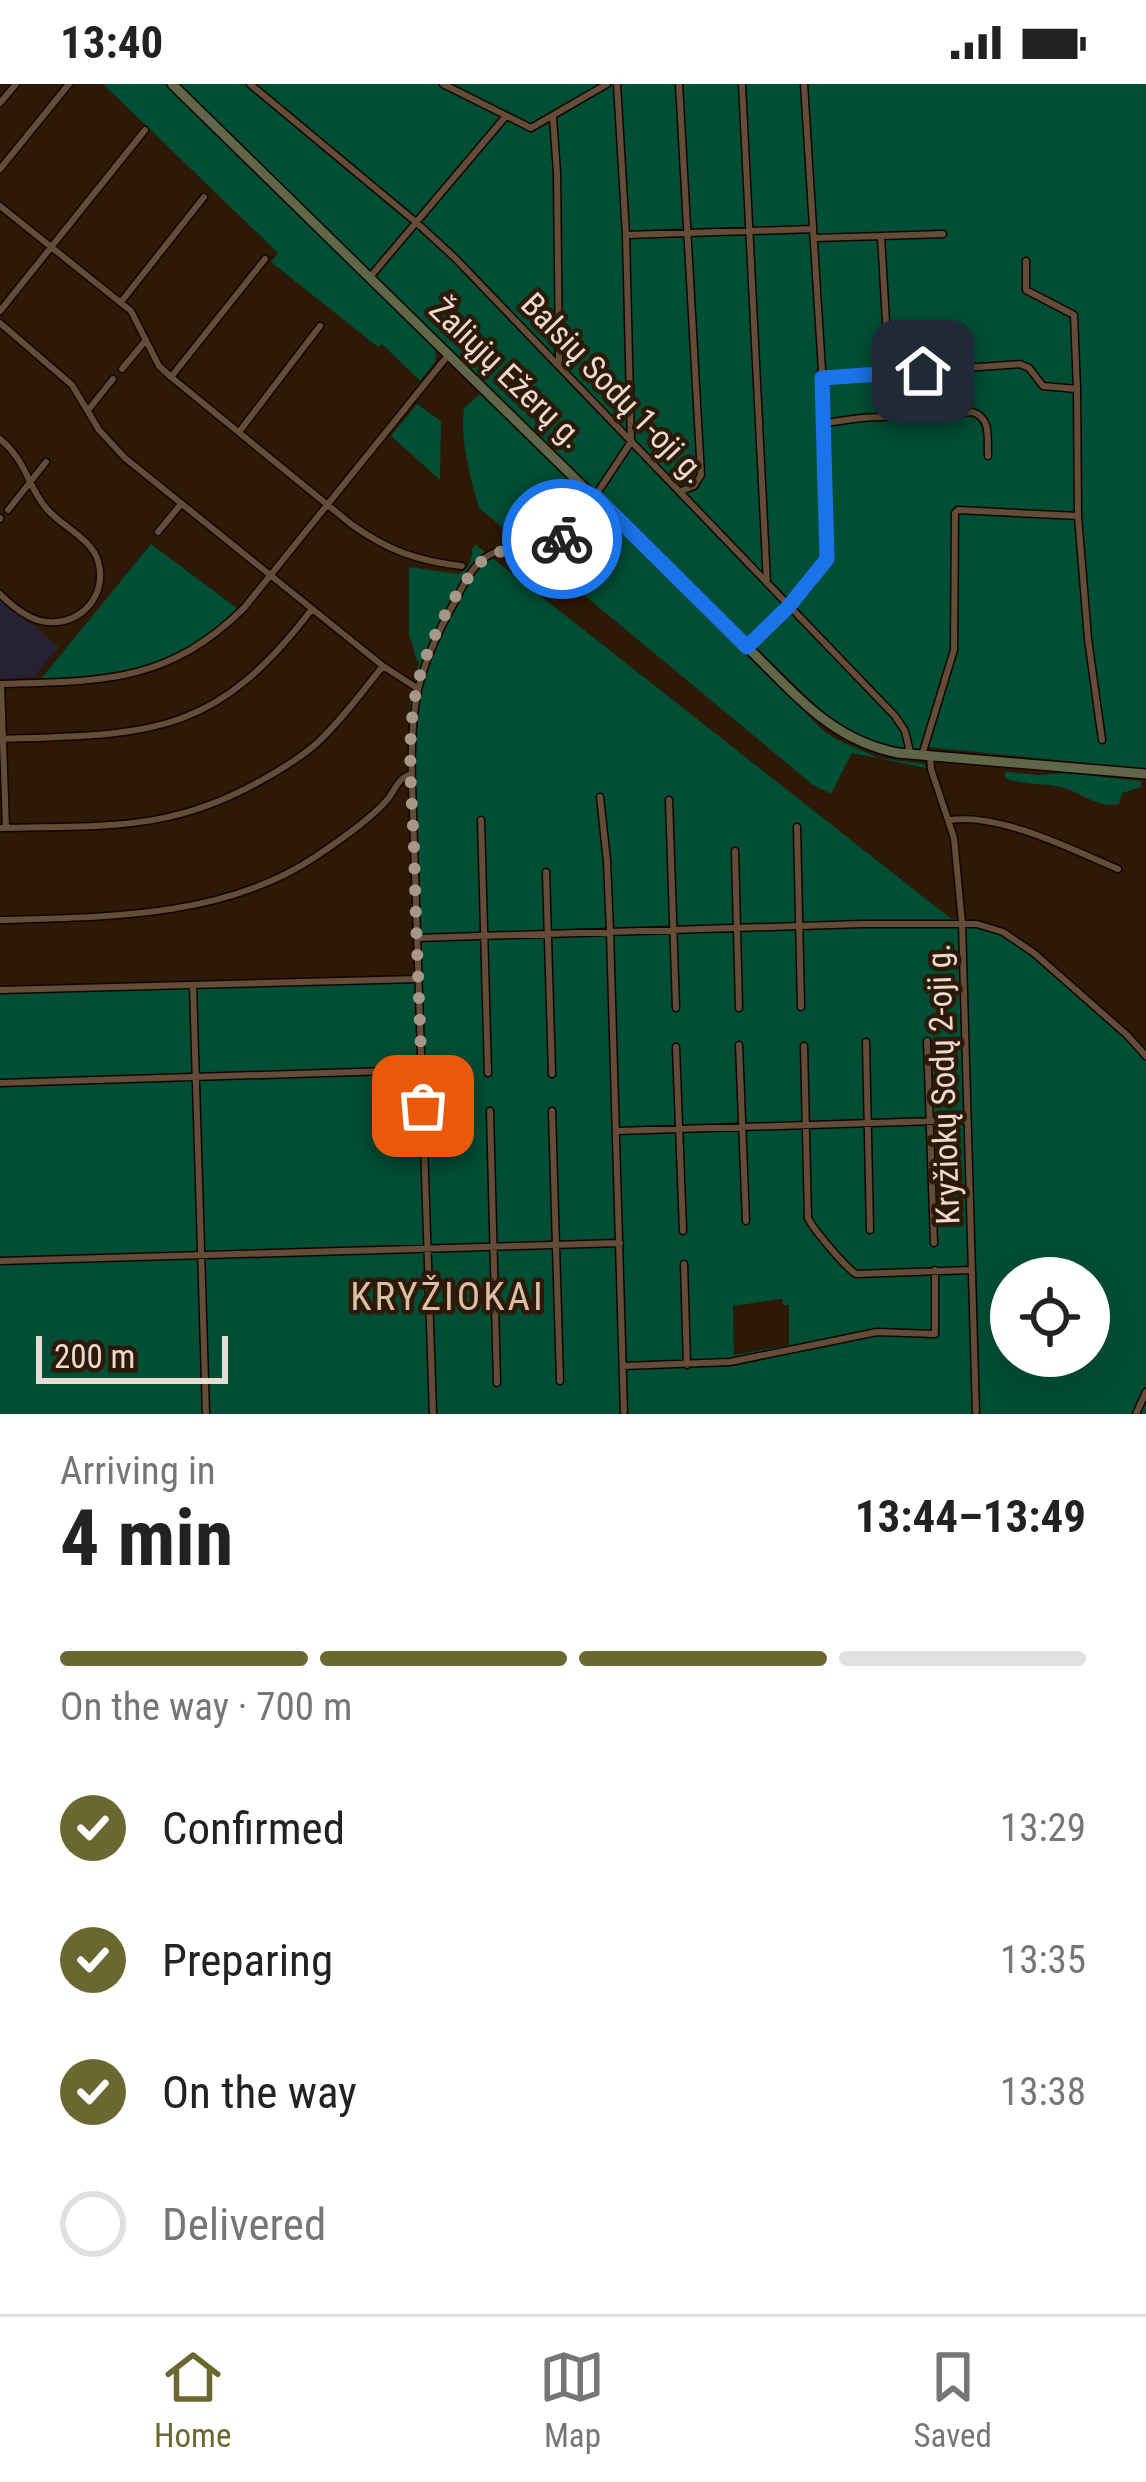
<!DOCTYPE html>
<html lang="en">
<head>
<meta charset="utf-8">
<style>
	body { margin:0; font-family:"Roboto Condensed",sans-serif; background:#f6f6f6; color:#222; height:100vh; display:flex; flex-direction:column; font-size:45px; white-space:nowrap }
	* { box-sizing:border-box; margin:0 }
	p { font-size:39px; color:#767676 }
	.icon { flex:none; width:66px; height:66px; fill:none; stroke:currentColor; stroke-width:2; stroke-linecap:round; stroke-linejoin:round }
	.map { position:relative; height:1330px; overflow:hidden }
	.panel { display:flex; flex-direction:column; background:#fff; flex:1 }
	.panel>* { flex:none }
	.tools { position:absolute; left:990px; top:1173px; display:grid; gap:24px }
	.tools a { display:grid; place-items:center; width:120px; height:120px; border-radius:50%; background:#fff; box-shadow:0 12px 48px #0002; font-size:60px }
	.scale { position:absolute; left:36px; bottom:30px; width:192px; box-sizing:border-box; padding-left:12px; border:6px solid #e9dbcf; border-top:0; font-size:33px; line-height:42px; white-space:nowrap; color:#e9dbcf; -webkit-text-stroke:9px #2d1905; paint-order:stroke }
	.pin { position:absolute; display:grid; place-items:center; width:102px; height:102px; color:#fff; margin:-51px; border-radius:24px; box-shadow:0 6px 18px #0006 }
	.courier { position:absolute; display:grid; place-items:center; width:120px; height:120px; margin:-60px; border:9px solid #1a73e8; border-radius:50%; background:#fff; color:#222; box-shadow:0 3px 15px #0007 }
	.overview em { font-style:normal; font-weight:700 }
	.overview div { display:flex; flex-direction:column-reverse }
	.overview { display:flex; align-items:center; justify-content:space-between; height:204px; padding:0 60px }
	h1 { font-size:78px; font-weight:700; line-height:90px }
	.bar { display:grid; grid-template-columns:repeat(4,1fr); gap:18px 12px; align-content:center; height:144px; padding:0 60px }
	.bar i { height:15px; border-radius:9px; background:#e0e0e0 }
	.bar .current { background:#6a6830 }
	.bar p { grid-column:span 4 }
	ol { padding:0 60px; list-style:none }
	li { display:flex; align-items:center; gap:36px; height:132px }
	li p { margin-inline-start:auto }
	li .icon { padding:12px; border-radius:50%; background:#6a6830; color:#fff; stroke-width:4 }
	li:last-child { color:#767676 }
	li i { width:66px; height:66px; border:6px solid #e0e0e0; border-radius:50% }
	.status { display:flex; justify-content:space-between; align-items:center; height:84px; padding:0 60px; background:#fff; direction:ltr }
	.status svg { height:33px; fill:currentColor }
	.menu { display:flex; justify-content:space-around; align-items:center; height:168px; border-top:3px solid #e0e0e0; background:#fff; font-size:33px; color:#767676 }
	.menu a { display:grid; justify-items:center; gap:6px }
	.menu .current { color:#6a6830 }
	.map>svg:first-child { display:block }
</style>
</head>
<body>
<div class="status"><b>13:40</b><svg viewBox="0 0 49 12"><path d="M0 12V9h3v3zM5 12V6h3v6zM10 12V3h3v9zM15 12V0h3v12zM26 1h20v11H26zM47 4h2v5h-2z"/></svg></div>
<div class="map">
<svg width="1146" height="1330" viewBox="0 0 1146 1330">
	<rect width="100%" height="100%" fill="#2d1905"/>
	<!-- education -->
	<path fill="#262233" d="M0,513l59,50 -25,30 -34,2z"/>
	<!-- green -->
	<path fill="#004e35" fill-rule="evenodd" d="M103,0h63l269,262 1,15 -16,20 -38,-37 -4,3 -107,-85 7,-9z
		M177,0h969v685l-219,-22c-31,9 -57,-6 -86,-17z
		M480,310l101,98 10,14 9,1 104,103v4l121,118 13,8 41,18 45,6 2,4 -74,-15 -21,41 -18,-9 -334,-277c-9,-33 -19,-65 -15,-100z
		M417,320l24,17 -1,59 -49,-44z
		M151,460l87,65c-65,61 -113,65 -197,70z
		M476,461l474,373 43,6 32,19 121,105v337l-7,20 7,1v8h-1146v-422l421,-16 -6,-195 2,-56 -9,-2 3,-30 8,-30c-6,-8 -4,-17 -10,-26v-70l49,7c11,-4 14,-14 14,-25zM1011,1194h78v78h-78zM782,1215l1,6h6v40l-55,10 -1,-49z
		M1006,688l33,3 26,-2 76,8v6l-19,6 -3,11c-20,5 -35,-10 -55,-16 -19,-5 -38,-3 -57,-9l-3,-4z"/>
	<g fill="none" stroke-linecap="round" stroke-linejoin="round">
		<!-- street casing -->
		<g stroke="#140400" stroke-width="9">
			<path id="street" d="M250,0l167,139 38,35 440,458 10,15 5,21
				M443,0l88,44 76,-44
				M679,0l22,391 -7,11 -13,5
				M742,0l25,499
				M0,19l16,-19
				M553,33l4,56 2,189
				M0,85l69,-85
				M0,122l131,105 28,55 12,11 180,147c36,26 66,37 111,42
				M626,151l187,-6
				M881,152l62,-2
				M814,154l67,-2 8,137
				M1026,177v29l48,25 3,74
				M370,193l136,-161
				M121,218l83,-105
				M0,227l145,-181
				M0,239l72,62 27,45 26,28 258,208 34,22
				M122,285l24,-29
				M171,293l94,-118
				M822,294l198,-14 9,4 14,18 34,3 1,127 10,123 14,101
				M89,325l24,-30
				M825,339l36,-5 112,-6c19,7 14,27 15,44
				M239,348l81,-106
				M0,355c26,21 27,46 46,69 15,18 46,31 52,53 10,33 -16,64 -50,61 -18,-1 -36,-16 -48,-28
				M8,426l38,-48
				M0,435v-1
				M158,448l23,-28
				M747,563c25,-24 70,-59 80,-92l-4,-168 -19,-303
				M0,600c101,-3 167,0 244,-76l205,-254
				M1,600l5,144
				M0,655c150,-5 214,-1 312,-130
				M922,671l32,-105 1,-137 3,-3 120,6
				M930,672l1,13 23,69 8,85 14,491
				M600,713l7,64 3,71 14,482
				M669,716l7,208
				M481,736l7,253
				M950,736c50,-7 121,29 168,49
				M797,743l4,180
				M0,744c102,-3 169,5 262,-48 18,-10 38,-22 54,-36 25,-23 46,-52 67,-78
				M735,767l4,157
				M546,788l6,202
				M0,836c105,-3 224,-2 315,-63 21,-14 56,-38 72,-57 9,-11 11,-22 24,-26
				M418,854l444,-14h115l26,8 31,21 93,82 19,21
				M193,901l13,429
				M0,906l418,-11
				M927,957l7,202
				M866,958l4,188
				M739,961l7,176
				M804,962l4,172c5,11 37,49 48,56l115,-4
				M676,963l7,184
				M0,999l421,-13
				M490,1027l7,272
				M552,1027l8,270
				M616,1047l351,-11
				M0,1177l620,-18
				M684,1180l3,101
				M623,1282l107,-4 147,-30 58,2v-64
				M433,1330l-21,-630c-2,-77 4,-113 42,-181 8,-15 17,-36 32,-46 28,-18 61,-4 88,-29l57,-86 -5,-207 -9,-151
				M1136,1330l10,-22"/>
		</g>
		<!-- secondary casing -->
		<g stroke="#140400" stroke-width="12">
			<path id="secondary" d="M172,0l575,563c48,46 83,93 151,106l248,21"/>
		</g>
		<!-- street -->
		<use href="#street" stroke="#644d38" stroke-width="6"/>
		<!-- secondary -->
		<use href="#secondary" stroke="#5f6748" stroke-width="9"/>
	</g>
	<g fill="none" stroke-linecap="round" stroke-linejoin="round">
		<!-- done -->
		<path stroke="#a79788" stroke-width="12" stroke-dasharray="0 21.6" d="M423,1022c-3,-86 -7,-172 -9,-258 -2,-54 -9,-111 4,-165 9,-38 36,-92 63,-121 23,-18 55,-15 81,-23"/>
		<!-- route -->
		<path stroke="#1a73e8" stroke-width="15" d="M562,455l12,-11 21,-32 152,151 42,-41 38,-47 -5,-181 101,-7"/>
	</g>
	<g text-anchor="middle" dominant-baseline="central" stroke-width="9" stroke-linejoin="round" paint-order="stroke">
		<!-- street labels -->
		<g font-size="33" fill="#e9dbcf" stroke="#2d1905">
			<text transform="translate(507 289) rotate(44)">Žaliųjų Ežerų g.</text>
			<text transform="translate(614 304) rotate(46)">Balsių Sodų 1-oji g.</text>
			<text transform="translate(943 1000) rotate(-92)">Kryžiokų Sodų 2-oji g.</text>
		</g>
		<!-- quarter labels -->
		<g font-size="39" letter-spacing="3" fill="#dabfa8" stroke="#2d1905">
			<text x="448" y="1213">KRYŽIOKAI</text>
		</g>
	</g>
</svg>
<div class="tools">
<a><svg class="icon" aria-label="locate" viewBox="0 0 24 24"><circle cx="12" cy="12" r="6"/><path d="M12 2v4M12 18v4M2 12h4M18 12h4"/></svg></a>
</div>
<div class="scale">200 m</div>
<div class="pin" style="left:423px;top:1022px;background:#ea580c"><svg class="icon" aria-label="bag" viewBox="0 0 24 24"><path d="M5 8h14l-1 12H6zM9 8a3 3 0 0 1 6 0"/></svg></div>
<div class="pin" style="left:923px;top:287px;background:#1f2937"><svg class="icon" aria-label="home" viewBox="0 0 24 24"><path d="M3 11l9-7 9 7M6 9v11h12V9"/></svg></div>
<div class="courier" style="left:562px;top:455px"><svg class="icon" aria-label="bike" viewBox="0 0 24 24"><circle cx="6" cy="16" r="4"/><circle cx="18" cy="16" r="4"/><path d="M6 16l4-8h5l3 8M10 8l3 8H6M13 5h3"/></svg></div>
</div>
<section class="panel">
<div class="overview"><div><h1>4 min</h1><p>Arriving in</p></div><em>13:44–13:49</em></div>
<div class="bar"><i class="current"></i><i class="current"></i><i class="current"></i><i></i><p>On the way · 700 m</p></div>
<ol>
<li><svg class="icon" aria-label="check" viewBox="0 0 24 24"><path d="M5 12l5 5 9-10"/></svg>Confirmed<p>13:29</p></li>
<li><svg class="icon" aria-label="check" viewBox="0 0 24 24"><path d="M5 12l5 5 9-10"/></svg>Preparing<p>13:35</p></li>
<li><svg class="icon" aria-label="check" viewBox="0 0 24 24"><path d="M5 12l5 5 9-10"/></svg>On the way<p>13:38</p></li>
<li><i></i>Delivered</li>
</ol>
</section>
<nav class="menu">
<a class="current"><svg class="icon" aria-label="home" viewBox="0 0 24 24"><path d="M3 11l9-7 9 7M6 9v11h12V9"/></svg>Home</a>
<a><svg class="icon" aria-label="map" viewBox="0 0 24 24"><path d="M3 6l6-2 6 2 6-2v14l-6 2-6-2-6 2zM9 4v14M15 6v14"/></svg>Map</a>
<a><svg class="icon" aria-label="saved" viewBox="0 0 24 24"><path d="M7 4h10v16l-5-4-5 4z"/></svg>Saved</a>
</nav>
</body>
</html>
